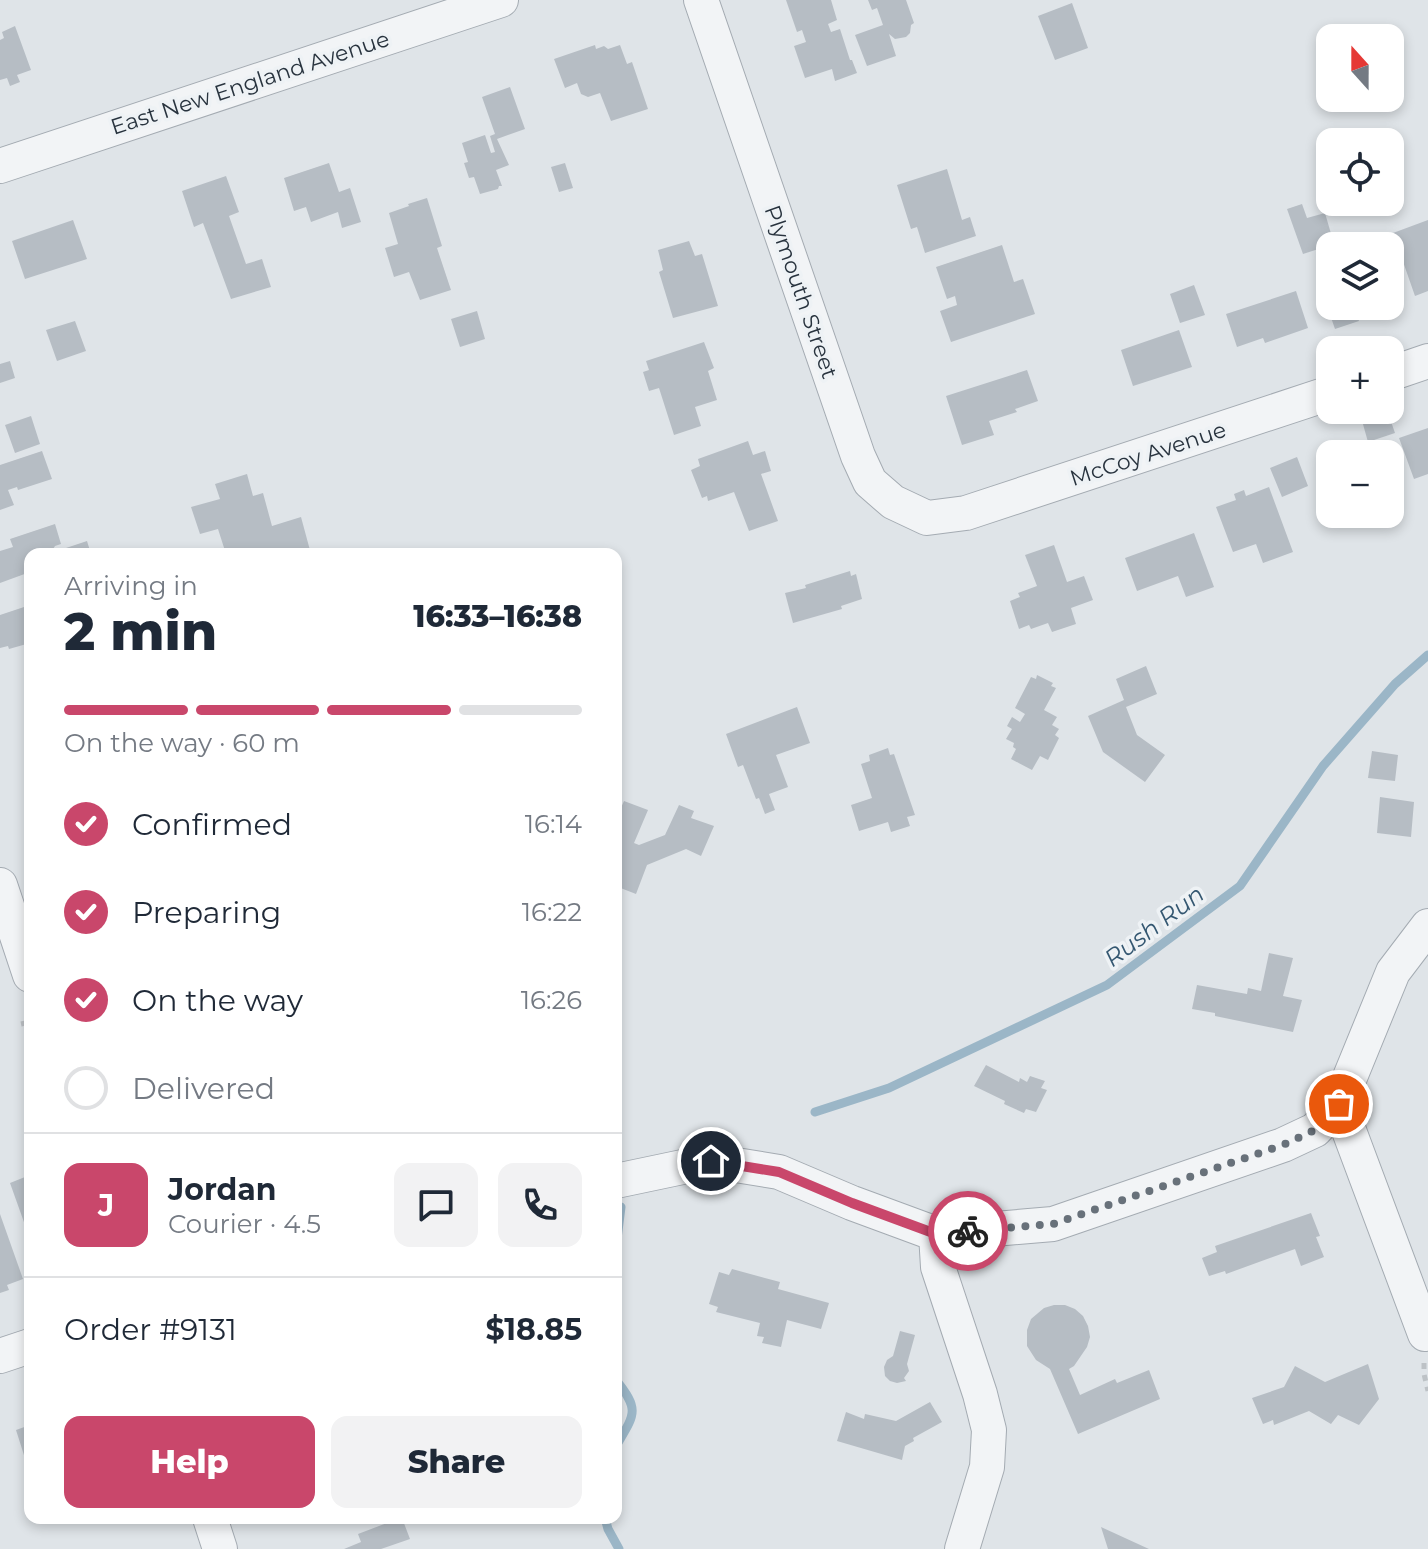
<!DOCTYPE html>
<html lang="en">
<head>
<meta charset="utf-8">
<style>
	body { margin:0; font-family:Montserrat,sans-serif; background:#f2f2f3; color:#1f2937; height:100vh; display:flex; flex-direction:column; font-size:30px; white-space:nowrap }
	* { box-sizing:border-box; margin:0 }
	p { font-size:26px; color:#747a83 }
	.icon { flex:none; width:44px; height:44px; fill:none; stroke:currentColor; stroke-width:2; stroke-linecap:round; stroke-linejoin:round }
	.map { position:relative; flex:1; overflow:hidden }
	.sheet { position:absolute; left:24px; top:548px; width:598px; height:976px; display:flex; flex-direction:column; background:#fff; border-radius:16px; box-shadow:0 4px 12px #0003 }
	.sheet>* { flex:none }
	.needle { width:52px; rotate:339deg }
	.tools { position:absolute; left:1316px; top:24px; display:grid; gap:16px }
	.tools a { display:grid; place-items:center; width:88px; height:88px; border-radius:16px; background:#fff; box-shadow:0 4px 12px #0003; font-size:40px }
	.pin { position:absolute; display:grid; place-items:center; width:68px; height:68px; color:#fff; margin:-34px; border:4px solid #fff; border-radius:50%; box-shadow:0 2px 8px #0007 }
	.courier { position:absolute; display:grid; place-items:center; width:80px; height:80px; margin:-40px; border:6px solid #c9476b; border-radius:50%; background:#fff; color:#222; box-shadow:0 2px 10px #0007 }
	.summary em { font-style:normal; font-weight:800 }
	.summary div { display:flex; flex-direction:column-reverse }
	.summary { display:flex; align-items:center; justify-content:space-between; height:136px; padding:0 40px }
	h1 { font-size:52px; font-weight:800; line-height:60px }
	.bar { display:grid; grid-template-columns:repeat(4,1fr); gap:12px 8px; align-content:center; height:96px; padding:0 40px }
	.bar i { height:10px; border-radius:6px; background:#e0e1e3 }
	.bar .selected { background:#c9476b }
	.bar p { grid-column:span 4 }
	.line { display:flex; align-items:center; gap:20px; padding:0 40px; border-top:2px solid #e0e1e3 }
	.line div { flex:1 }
	.round { display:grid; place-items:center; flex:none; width:84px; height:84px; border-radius:16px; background:#f2f2f3 }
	ol { padding:0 40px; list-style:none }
	li { display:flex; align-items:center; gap:24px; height:88px }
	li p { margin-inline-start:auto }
	li .icon { padding:8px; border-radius:50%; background:#c9476b; color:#fff; stroke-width:4 }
	li:last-child { color:#747a83 }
	li i { width:44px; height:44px; border:4px solid #e0e1e3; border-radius:50% }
	.button { display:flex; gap:16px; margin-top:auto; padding:16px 40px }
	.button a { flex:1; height:92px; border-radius:16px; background:#c9476b; color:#fff; font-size:32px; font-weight:800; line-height:92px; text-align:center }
	.button a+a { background:#f2f2f3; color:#1f2937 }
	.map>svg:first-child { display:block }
</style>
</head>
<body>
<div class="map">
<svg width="1428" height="1549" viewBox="0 0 1428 1549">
	<rect width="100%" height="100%" fill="#dfe4e8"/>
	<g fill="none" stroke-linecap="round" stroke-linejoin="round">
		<!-- stream -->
		<path stroke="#9bb6c7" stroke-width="9" d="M815,1112l74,-24 218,-103 133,-99 83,-120 72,-82 33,-29
			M616,1277l1,-38 4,-32
			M616,1380c24,30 19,34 0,66
			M605,1518l3,11 11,20"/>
	</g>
	<!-- building -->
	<path fill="#b6bdc4" d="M786,0h45l6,20 -9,4 3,8 9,-3 10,31h2l5,13 -22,8 -3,-12 -27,9 -11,-32 12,-4 -4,-12 -5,2z
		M868,0h38l8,23 -3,2 -1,8 -4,4 -11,2 -6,-5 7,22 -29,10 -12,-31 28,-10 -6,-17 -5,2z
		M1072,3l16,45 -33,12 -17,-44z
		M15,26l16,44 -14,5 3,7 -10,4 -3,-8 -7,2v-40l4,-2 -2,-6z
		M595,45l1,4 8,-3 4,3 12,-4 7,19 5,-2 16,47 -37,12 -11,-28 -12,4 -7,-3 -4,-11 -12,5 -11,-29z
		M510,87l15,42 -28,10 12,26 -13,5 6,16h-3l-1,3 -18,5 -6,-17 -5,1 -5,-15 4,-1 -6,-19 23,-8 6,18 4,-1 -5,-16 5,-2 -13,-37z
		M329,163l10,29 11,-4 11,34 -19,6 -4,-16 -27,10 -5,-15 -12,4 -10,-33z
		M565,163l8,25 -14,4 -8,-25z
		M947,169l15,51 8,-3 6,19 -51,17 -8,-26 -6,2 -14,-44z
		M226,176l13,36 -10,4 17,48 16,-5 9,28 -40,12 -28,-76 -9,4 -12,-36z
		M427,198l15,48 -5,2 14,42 -31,10 -11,-28 -15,5 -9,-29 13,-4 -9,-31 20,-7 -1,-2z
		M1302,204l5,14 18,-5 9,31 -31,10 -16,-45z
		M73,220l14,39 -62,20 -13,-38z
		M1428,220v71l-13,5 -22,-63z
		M689,241l6,15 7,-2 16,52 -45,12 -14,-46 4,-2 -5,-20z
		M1002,245l12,37 9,-3 12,35 -84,28 -11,-31 17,-6 -2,-9 -8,3 -11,-32z
		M1330,264v42h42l-16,7 3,8 -24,8 -18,-52 8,-3 -2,-8z
		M1194,285l11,30 -25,8 -10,-29z
		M1296,291l12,37 -43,15 -2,-5 -26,9 -11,-33z
		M477,311l8,28 -25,8 -9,-28z
		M75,321l11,30 -29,10 -11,-31z
		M1179,330l13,37 -59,19 -12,-36z
		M704,342l10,26 -6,3 9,29 -22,7 6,19 -27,9 -15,-47 -10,3 -6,-19 6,-2 -3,-9z
		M10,361l5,17 -15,5v-19z
		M1027,370l11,31 -23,8 2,3 -28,9 5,14 -32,10 -16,-49z
		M1359,410h28l8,23 -27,9z
		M31,416l9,28 -25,9 -10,-28z
		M1428,428v46l-14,5 -15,-41z
		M748,441l5,14 12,-4 6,20 -10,3 17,47 -29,10 -15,-39 -26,9 -1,-5 -5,2 -11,-28 9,-4 -2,-7z
		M42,451l10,28 -34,11 -1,-3 -9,3 6,15 -14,5v-45z
		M1297,457l11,29 -26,11 -12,-29z
		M247,474l6,22 10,-3 9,33 29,-9 10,37h-77l-1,-2 -7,2 -8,-25 -18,5 -9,-27 29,-8 -5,-15z
		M1269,487l24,65 -30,11 -7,-19 -23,8 -17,-45 20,-7 -2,-6 10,-4 2,6z
		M55,524l6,20 -6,2 -5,8h-20v18l-30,11v-32l13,-4 -3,-8z
		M1194,533l20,54 -28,10 -8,-21 -41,15 -12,-33z
		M87,541l4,13h-27l-1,-5z
		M1054,545l13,37 17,-6 9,24 -22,8 5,16 -24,8 -4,-9 -17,6 -2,-4 -10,4 -9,-28 10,-4 -2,-4 19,-7 -12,-31z
		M850,571l1,5 5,-2 6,25 -21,7 1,3 -49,14 -8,-30 21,-5 -1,-3z
		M30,605v38l-21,6 -1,-3 -8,2v-33z
		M1146,666l11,28 -31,13 11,28 28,20 -20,27 -42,-30 -15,-36 36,-16 -8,-21z
		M1037,675l16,8 -2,3 5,2 -12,22 13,7 -5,8 7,4 -4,6 4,3 -11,22 -8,-4 -8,14 -21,-11 5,-10 -3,-2 1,-4 -8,-4 6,-10 -5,-3 5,-9 8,5 5,-8 -10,-6 16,-31 5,2z
		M797,707l13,36 -34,12 12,32 -19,7 6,16 -10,4 -6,-16 -3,1 -13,-34 -5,2 -12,-33z
		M888,748l2,7 4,-1 21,61 -8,2 3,9 -19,6 -3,-10 -29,9 -8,-26 21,-7 -11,-34 9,-3 -1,-6z
		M1372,751l26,4 -3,26 -27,-3z
		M1380,797l34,5 -3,35 -34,-4z
		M624,801l24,9 -14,33 5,2 26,-10 14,-30 15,6 -3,7 23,8 -13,30 -15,-7 -39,16 -11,29 -18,-7 -2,1v-69z
		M1269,953l24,5 -10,38 19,4 -9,32 -78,-16v-3l-23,-4 5,-24 50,9 1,-6 13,3z
		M986,1065l33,17 1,-4 7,4 3,-6 15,5 -4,7 6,2 -11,22 -10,-3 -2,4 -20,-9 1,-3 -31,-15z
		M30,1175v64l-20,-56z
		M1311,1213l9,23 -4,1 8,20 -23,9 -6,-17 -69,25 -1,-3 -16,5 -7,-18 15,-6 -2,-6z
		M0,1214l23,65 -16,6 2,5 -9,3z
		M732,1269l48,13 -2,7 51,14 -8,26 -34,-9 -6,27 -19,-4 2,-6 -7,-1 3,-13 -44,-11 2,-5 -9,-3 10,-32 10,3z
		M1054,1305h11l10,4 8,7 5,10 2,11 -3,10 -13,19 -5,3 11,26 35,-16 2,4 32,-13 11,29 -82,35 -28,-65 -14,-9 -9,-14v-16l4,-11 13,-11z
		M900,1331l15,4 -8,29 2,7 -5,7 2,3 -9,2 -7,-2 -5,-5 -1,-9 3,-7 6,-4z
		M1368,1364l11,35 -20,26 -21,-10 -7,9 -22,-13 -35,14 -1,-5 -10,4 -11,-26 32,-11 11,-21 30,16z
		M930,1402l12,20 -29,16 1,3 -9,5 -3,14 -65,-19 9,-29 18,7 1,-5 31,7z
		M30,1425v46h-1l-13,-41z
		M400,1518h2l8,21 -29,10h-37l17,-7 -3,-8z
		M1101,1527l48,22h-41z"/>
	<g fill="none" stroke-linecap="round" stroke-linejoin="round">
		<!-- minor casing -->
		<g stroke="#a4abb2" stroke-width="36">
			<path id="minor" d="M701,0l157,456 12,26 23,20 34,16 39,-5 364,-120
				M0,166l501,-166
				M1390,374l38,-13
				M0,885l30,90
				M1339,1104l86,230
				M616,1181l95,-20 68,11 73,31 84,31 117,-10 230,-79 32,-15 24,-26 54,-132 35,-46
				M936,1234l2,33 42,127 9,36 -2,37 -25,82
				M0,1356l30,-10
				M210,1518l10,31"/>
		</g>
		<!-- path -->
		<path stroke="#bdc2c6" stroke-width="5" stroke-dasharray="6 6" stroke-linecap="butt" d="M21,1024l9,-2
			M1424,1363v11l4,17"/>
		<!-- minor -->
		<use href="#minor" stroke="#f2f4f6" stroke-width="34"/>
	</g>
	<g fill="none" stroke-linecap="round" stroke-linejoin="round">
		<!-- done -->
		<path stroke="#68717a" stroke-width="8" stroke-dasharray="0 14.4" d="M968,1231l85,-7 230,-79 32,-15 24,-26"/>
		<!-- route -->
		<path stroke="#c9476b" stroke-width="10" d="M711,1161l68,11 73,31 84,31 32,-3"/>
	</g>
	<g text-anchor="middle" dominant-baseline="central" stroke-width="7" stroke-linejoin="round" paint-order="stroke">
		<!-- street labels -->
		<g font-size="22" fill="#28333e" stroke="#eef2f5">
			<text transform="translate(250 83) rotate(-18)">East New England Avenue</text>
			<text transform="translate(801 292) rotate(71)">Plymouth Street</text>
			<text transform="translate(1148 454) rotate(-18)">McCoy Avenue</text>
		</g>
		<!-- water labels -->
		<g font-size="24" font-style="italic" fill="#345771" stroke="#eef2f5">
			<text transform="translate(1154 926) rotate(-37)">Rush Run</text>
		</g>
	</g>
</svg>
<div class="tools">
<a><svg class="needle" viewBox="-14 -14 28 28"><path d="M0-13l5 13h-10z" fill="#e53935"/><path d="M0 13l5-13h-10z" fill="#747a83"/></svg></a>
<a><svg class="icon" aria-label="locate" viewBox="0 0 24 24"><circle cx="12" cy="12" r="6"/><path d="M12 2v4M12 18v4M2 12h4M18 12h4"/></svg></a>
<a><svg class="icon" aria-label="layers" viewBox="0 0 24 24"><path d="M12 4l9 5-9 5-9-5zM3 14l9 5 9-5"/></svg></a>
<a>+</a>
<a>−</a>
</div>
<div class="pin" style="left:1339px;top:1104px;background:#ea580c"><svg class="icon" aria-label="bag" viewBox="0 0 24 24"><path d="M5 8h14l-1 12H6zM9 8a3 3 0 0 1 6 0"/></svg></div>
<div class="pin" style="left:711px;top:1161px;background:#1f2937"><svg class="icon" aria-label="home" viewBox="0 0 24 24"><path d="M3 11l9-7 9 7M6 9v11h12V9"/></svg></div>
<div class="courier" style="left:968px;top:1231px"><svg class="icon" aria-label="bike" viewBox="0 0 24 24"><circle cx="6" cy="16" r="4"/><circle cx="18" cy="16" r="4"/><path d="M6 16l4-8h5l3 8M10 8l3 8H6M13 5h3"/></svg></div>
<section class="sheet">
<div class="summary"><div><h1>2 min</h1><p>Arriving in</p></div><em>16:33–16:38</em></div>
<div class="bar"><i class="selected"></i><i class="selected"></i><i class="selected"></i><i></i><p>On the way · 60 m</p></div>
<ol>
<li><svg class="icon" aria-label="check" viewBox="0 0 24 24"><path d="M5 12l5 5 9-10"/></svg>Confirmed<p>16:14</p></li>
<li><svg class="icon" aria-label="check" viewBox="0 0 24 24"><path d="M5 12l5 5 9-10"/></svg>Preparing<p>16:22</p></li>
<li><svg class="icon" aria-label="check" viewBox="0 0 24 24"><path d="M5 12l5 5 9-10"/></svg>On the way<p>16:26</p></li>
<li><i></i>Delivered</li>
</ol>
<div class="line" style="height:144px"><b class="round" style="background:#c9476b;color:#fff">J</b><div><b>Jordan</b><p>Courier · 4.5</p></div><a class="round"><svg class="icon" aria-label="chat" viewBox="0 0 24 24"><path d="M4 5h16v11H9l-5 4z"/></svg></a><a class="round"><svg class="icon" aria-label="phone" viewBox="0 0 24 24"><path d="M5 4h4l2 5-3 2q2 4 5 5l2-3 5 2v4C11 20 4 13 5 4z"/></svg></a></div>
<div class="line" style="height:104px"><div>Order #9131</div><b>$18.85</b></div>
<div class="button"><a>Help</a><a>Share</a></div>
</section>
</div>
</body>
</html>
